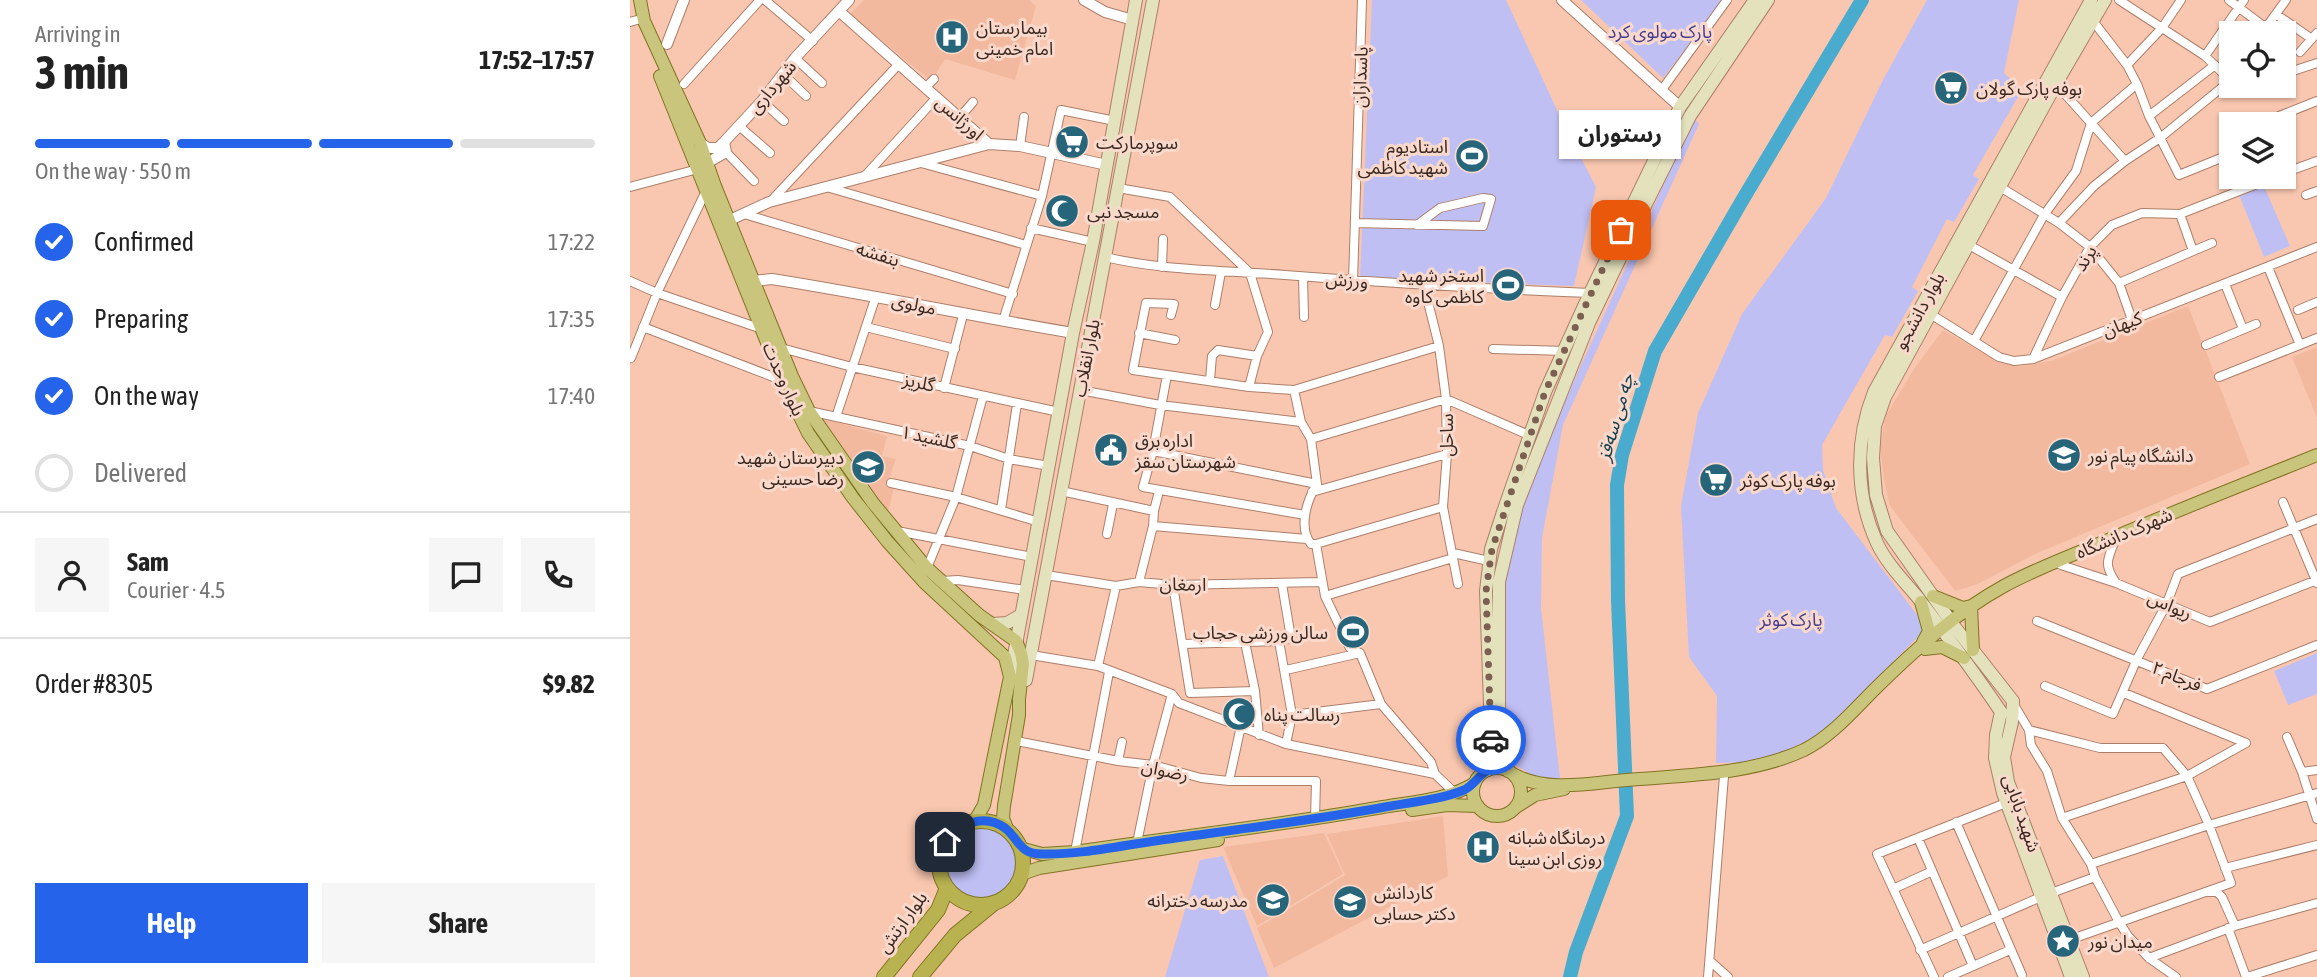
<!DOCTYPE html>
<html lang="en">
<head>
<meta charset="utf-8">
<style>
	body { margin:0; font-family:"Asap Condensed","Noto Sans Arabic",sans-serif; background:#f6f6f6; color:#222; height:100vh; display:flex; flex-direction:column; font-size:26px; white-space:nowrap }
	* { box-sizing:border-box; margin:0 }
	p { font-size:23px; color:#767676 }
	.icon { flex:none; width:38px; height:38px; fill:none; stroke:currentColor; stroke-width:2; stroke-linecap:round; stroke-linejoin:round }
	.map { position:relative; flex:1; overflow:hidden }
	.side { display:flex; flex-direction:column; background:#fff; width:630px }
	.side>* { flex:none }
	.controls { position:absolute; left:1589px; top:21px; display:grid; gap:14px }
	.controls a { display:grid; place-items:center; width:77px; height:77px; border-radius:0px; background:#fff; box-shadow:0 2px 5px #0004; font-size:35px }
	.pin { position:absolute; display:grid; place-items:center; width:60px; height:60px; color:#fff; margin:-30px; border-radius:14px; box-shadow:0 4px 10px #0006 }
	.courier { position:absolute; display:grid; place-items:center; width:70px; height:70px; margin:-35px; border:5px solid #2563eb; border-radius:50%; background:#fff; color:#222; box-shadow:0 2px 9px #0007 }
	.bubble { position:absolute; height:49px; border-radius:0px; background:#fff; box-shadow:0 2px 5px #0004; font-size:23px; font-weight:700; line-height:49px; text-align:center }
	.headline em { font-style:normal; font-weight:700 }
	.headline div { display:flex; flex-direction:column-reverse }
	.headline { display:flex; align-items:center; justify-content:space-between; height:119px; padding:0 35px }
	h1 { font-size:46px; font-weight:700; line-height:52px }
	.bar { display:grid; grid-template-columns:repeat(4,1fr); gap:10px 7px; align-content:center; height:84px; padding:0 35px }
	.bar i { height:9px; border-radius:5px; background:#e0e0e0 }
	.bar .on { background:#2563eb }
	.bar p { grid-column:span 4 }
	.line { display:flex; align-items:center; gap:18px; padding:0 35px; border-top:2px solid #e0e0e0 }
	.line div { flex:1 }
	.round { display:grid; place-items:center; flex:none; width:74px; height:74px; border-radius:0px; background:#f6f6f6 }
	ol { padding:0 35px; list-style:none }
	li { display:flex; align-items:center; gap:21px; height:77px }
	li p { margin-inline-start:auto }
	li .icon { padding:7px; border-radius:50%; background:#2563eb; color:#fff; stroke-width:4 }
	li:last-child { color:#767676 }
	li i { width:38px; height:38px; border:4px solid #e0e0e0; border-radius:50% }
	.button { display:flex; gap:14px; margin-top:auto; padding:14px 35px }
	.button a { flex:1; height:80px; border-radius:0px; background:#2563eb; color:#fff; font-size:28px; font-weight:700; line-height:80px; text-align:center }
	.button a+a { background:#f6f6f6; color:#222 }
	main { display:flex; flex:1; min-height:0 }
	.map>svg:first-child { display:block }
</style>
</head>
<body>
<main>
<section class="side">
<div class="headline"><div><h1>3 min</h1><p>Arriving in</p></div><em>17:52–17:57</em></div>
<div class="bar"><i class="on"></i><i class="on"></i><i class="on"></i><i></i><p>On the way · 550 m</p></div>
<ol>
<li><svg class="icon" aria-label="check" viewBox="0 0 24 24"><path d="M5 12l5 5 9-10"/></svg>Confirmed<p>17:22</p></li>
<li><svg class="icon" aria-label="check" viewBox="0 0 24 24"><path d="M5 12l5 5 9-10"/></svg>Preparing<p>17:35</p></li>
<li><svg class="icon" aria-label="check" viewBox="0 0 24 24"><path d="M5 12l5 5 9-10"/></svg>On the way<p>17:40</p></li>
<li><i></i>Delivered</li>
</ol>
<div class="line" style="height:126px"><a class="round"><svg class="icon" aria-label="person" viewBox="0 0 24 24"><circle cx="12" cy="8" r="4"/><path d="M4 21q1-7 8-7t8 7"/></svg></a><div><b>Sam</b><p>Courier · 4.5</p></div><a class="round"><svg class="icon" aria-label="chat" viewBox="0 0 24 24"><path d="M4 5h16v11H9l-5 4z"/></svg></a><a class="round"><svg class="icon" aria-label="phone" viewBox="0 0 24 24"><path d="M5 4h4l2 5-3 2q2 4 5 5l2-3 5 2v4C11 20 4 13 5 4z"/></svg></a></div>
<div class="line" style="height:91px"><div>Order #8305</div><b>$9.82</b></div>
<div class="button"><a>Help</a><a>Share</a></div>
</section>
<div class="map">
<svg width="1687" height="977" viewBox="0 0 1687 977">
	<rect width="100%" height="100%" fill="#f9c7b0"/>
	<!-- built -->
	<path fill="#f2b99f" d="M234,0h165l7,6 -21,74 -70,-21 -14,22 -81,-67z
		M1558,306l62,158 -215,90 -57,30 -23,7 -65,-85 -6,-27 -4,-33 6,-31 30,-49 27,-36 57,33 21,3 30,-5z
		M1687,347v71l-25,-61z
		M179,415l78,21 -5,20 14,3 -9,25 7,3 -7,29z
		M813,816l5,60 -174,92 -17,-40 88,-53 -18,-41z
		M694,833l19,41 -86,52 -34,-79z"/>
	<!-- green -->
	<path fill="#c0bff4" d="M742,0h134l58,125 32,62 -22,99 -214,-8z
		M951,0h142l-60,78z
		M1297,0h92l-15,73 18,17 -49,85 6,4 -25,43 -7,-3 -35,68 6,4 -26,46 -7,-2 -63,110 1,25 13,38 88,116 -5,12 -101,100 -57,26 -45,1 1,-67 -28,-39 -8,-151 17,-93 44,-99 84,-116 58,-120z
		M1064,118l5,6 -136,301 -21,113 -1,70 19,171 -23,-1 -22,-13 -7,-11 -5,-52 2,-116 6,-44 19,-60 47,-108z
		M1634,186l26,60 -26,11 -25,-62z
		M1687,653v41l-29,11 -14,-34z
		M316 863a36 36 0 1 1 72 0a36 36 0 1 1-72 0Z
		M593,856l46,121h-104l35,-117z"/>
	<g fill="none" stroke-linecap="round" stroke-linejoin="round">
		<!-- river -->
		<path stroke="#49abce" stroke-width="14" d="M940,977l6,-25 51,-136 -9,-216 -1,-115 5,-30 33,-104 88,-152 119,-199"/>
		<!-- minor casing -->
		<g stroke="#ad7f6a" stroke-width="10">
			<path id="minor" d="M135,0l48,41
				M1489,0l86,56 25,24 1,-2
				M1599,0l37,28
				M1647,15l35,24
				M1463,21l34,44 10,19 12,32 30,59 52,-21
				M0,22l7,-2
				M1632,33l24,-33
				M1670,52l17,-19
				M1575,56l39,-56
				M165,58l27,25
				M1497,65l35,-37 19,-28
				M153,74l23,22
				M1654,74l33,-11
				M54,84l76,-84
				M1426,84l69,77
				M295,88l9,-9
				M1031,91l66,-91
				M132,101l22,20
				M1519,116l66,-51
				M330,117l13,-15
				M1629,124l58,-23
				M109,126l31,27
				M1598,137l3,12
				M390,146l4,-29
				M96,152l28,29
				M291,163l121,33
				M1654,173l33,-12
				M233,178l74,-81
				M0,187l68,-18
				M1370,187l59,36 31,24 29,36
				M200,188l196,57
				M488,188l52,9 80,76 18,59 -11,24 -8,31
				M1676,195l11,-4
				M141,201l127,-136
				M114,214l269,80
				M725,223l128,3 8,-27 -8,-1 -43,10 -23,17
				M1429,223l35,-37 31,-25 35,-23 71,-58
				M401,228l62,14
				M1339,245l93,52
				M1563,251l19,-8
				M475,257c59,14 120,13 180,18 102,8 203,14 305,18
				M532,267l1,-28
				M1638,267l32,78
				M673,277l1,40
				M0,281l27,12 105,36
				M723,281l9,-281
				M1595,284l18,45
				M794,286l15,60 7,53 1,55 -4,53 15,77
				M585,305l6,-33
				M1668,310l19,-8
				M541,315l3,-11 -28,-1 -13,67 116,17 45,3 145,-44
				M1302,315l67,42 15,4 19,-2 284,-112
				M1502,320l-13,-37 74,-32 -13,-37
				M373,321l39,-125 19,-86 54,11
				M13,327l138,53
				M236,327l89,22
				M509,333l36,7
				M1344,341l70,-126 32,-44 15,-48 46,-39
				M1576,345l50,-21
				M151,348l71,19 207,45
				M863,349l72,2
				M1,358l26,-65 49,-102
				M1403,359l29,-62 28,-50 22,-22 30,-12 38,1 95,-37
				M537,375l-14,76 -10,36 162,28
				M1589,377l98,-39
				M580,380l2,-24 6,-6 39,6
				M314,388l19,-73
				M450,390l80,15 141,17
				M664,390l7,32 10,17 6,45
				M179,411l161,35 39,13 40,7
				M206,417l40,-121
				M681,439l135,-40 85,37
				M523,451l164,33
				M261,483l65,14 83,25
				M687,484c-10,16 -19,43 -6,60h5l9,52 25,52 10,5 21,51 50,58 4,12
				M431,491l93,20
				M682,492l135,-38
				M1653,502l34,81
				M371,510l16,-106
				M523,526l154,13
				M267,531l135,26
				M477,534l6,-30
				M1484,543c-8,19 -9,23 2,40
				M686,544l127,-37
				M823,553l36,8
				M1431,565l55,18 94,39 107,-42
				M297,568l29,-71 27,-101
				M416,575l70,11 23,-4 34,3 148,-3
				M311,581l17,-1 67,10
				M509,582l14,-56 1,-15 5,-20
				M543,585l17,108 65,-2
				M695,596l128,-38
				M1407,621l170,68 110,-44
				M649,641l13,74 -6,29
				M615,642l10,49 4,44
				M553,644l96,-3 12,-3 -9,-54
				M401,655l67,11 74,28 7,9 107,41 149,30 20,19
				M468,666l18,-80
				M656,670l74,-17
				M1415,686l68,28 24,-55 30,-56 11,-29 139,-55
				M1494,693l122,50
				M1383,703l16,27 2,15 16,26 15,47 29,46 4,13 24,45 9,14 21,22 27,19
				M662,715l89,-11
				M1399,730l71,18h63l24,28 22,49 108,-32
				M1657,737l15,35 15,47
				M386,741l102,20 35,4 48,13 28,3h87l-1,38
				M488,761l4,-19
				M1672,772l15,-2
				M599,781l12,-55
				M1432,818l125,-42 59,-33
				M1326,822l66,153
				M1288,838l55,128
				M507,843l16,-78 19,-71
				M445,852l34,-180
				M1595,868l92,-23
				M1263,889l35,-16
				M1578,892h9l5,5 13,29
				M1598,928l18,49
				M1439,940l162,-57 -22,-58 -118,39
				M1290,950l123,-54 52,-19
				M1519,958l86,-32 82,-23
				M1080,961l18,16
				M1078,977l16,-201
				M1304,977l-57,-123 129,-51
				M1318,977l62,-27
				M1617,977l70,-22"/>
		</g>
		<!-- tertiary casing -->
		<g stroke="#ad7f6a" stroke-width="12">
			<path id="tertiary" d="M454,0l21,12 28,8
				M932,0l118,107
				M210,12l149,132 31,2 87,19
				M37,44l17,-44
				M70,143l8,5h10l6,-6
				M72,166l24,-14 -2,-10 38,-41 33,-43 54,-58
				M100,220l39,-18 220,-58
				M124,281l18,-2c101,16 200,37 301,54"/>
		</g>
		<!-- secondary casing -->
		<g stroke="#ad7f6a" stroke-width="14">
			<path id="secondary" d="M362,624l15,-1 14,-8
				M380,677l63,-344 20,-91 43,-242
				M396,680l127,-680
				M858,770l2,-4 1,-33 -5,-142 5,-42 12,-37 42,-120 45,-99 90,-186 75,-107
				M878,771l-6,-30 -3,-33v-126l18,-77 72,-182 57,-119 44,-88 78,-116
				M1441,977l-68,-184 -8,-35 1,-23 5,-23c-26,-39 -54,-76 -82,-113 -14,-17 -33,-36 -42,-56 -22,-48 -22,-103 -3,-151l217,-392
				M1453,977l-75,-195 -4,-25 8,-35 1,-21 -59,-75 -67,-95 -11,-36 -3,-37 2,-32 10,-29 171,-313 49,-84"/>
		</g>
		<!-- primary casing -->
		<g stroke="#807422" stroke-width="14">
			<path id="primary" d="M10,0l4,21 56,122 15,43 77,190 17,35 64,92 54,65 52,47 37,26 5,12 2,11 -4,35v16l-15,91 -1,12 4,11
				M30,76l122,304 26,53 45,65 34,43 37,41 81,75 5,20 -6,29 -20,99 -10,17
				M1303,596l30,12 8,-2
				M1291,602l8,29 -6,11
				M1341,606l2,44
				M1295,649l17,-2 22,11
				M843 792a24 24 0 1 1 48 0a24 24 0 1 1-48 0Z
				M883,774c33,19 78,9 114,6 58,-5 123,-5 177,-30 30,-15 52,-43 76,-66 38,-37 77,-72 124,-98 31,-17 64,-29 97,-43 71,-31 144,-59 216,-88
				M886,807l19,-12 29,-6
				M782,810l35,-5 31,1
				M390,848l22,6 33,-2c100,-15 202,-26 302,-44 32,-6 70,-7 98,-25
				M392,874l17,-6 179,-28"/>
		</g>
		<!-- trunk casing -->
		<g stroke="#807422" stroke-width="16">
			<path id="trunk" d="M309 863a42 42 0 1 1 84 0a42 42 0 1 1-84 0Z
				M254,977l54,-67 9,-22
				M290,977l35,-42 38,-31"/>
		</g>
		<!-- minor -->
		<use href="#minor" stroke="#fff" stroke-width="8"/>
		<!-- tertiary -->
		<use href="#tertiary" stroke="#fff" stroke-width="10"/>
		<!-- secondary -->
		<use href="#secondary" stroke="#e4e2bd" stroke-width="12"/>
		<!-- primary -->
		<use href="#primary" stroke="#cac57c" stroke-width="12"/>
		<!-- trunk -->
		<use href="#trunk" stroke="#b8b250" stroke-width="14"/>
	</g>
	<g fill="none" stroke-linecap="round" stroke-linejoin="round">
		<!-- done -->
		<path stroke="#7d5f52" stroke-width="7" stroke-dasharray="0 12.6" d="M861,740l-5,-149 6,-42 53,-157 76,-162"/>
		<!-- route -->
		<path stroke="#2563eb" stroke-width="9" d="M315,842c14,-19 39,-29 60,-14 15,12 14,26 37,26 42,1 85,-10 127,-15 72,-10 145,-19 216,-32 26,-5 55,-7 79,-17 10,-5 14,-14 24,-20l2,-4 1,-26"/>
	</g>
	<!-- icons -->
	<defs>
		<g id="hospital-disc" transform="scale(1.75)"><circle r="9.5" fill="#27657b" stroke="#f8d9cc"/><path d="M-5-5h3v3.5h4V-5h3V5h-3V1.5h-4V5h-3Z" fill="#fff"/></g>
		<g id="supermarket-disc" transform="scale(1.75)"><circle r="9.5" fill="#27657b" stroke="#f8d9cc"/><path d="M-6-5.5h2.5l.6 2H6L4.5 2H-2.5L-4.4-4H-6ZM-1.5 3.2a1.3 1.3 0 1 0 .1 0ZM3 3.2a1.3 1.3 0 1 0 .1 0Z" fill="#fff"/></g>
		<g id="stadium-disc" transform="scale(1.75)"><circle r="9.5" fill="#27657b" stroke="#f8d9cc"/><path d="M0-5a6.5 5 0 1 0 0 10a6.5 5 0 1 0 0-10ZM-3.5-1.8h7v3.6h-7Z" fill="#fff"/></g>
		<g id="mosque-disc" transform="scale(1.75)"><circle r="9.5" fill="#27657b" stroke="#f8d9cc"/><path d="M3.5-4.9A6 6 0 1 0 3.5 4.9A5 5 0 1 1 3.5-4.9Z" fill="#fff"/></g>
		<g id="civic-disc" transform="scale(1.75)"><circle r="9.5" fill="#27657b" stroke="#f8d9cc"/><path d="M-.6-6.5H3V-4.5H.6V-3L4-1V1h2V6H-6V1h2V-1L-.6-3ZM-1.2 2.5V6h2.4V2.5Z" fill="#fff"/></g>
		<g id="university-disc" transform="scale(1.75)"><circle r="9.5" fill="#27657b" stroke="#f8d9cc"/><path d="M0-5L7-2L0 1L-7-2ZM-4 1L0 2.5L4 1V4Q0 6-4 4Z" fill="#fff"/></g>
		<g id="school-disc" transform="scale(1.75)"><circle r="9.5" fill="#27657b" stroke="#f8d9cc"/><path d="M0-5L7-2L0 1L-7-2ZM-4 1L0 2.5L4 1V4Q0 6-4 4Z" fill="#fff"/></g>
		<g id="sight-disc" transform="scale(1.75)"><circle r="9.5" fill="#27657b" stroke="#f8d9cc"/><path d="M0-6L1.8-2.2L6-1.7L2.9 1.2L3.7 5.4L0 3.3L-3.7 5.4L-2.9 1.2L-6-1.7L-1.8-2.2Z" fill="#fff"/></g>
	</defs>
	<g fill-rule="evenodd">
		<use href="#hospital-disc" x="322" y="37"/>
		<use href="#supermarket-disc" x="1321" y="88"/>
		<use href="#supermarket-disc" x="442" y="142"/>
		<use href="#stadium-disc" x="842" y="156"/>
		<use href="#mosque-disc" x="432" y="211"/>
		<use href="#stadium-disc" x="878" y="285"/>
		<use href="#civic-disc" x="481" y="450"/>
		<use href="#university-disc" x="1434" y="455"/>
		<use href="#school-disc" x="238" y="467"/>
		<use href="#supermarket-disc" x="1086" y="480"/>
		<use href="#stadium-disc" x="723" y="632"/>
		<use href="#mosque-disc" x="609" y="714"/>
		<use href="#hospital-disc" x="853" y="847"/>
		<use href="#school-disc" x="643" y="900"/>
		<use href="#school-disc" x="720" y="902"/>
		<use href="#sight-disc" x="1433" y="941"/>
	</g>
	<g text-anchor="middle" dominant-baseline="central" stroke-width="6" stroke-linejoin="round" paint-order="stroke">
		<!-- poi labels -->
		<g font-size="18" fill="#3a271f" stroke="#f8d9cc" text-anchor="start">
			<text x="346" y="27">بیمارستان<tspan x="346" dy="21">امام خمینی</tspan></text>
			<text x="1346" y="88">بوفه پارک گولان</text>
			<text x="466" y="142">سوپرمارکت</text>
			<text x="818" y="146" text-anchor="end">استادیوم<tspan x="818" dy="21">شهید کاظمی</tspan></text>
			<text x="457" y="211">مسجد نبی</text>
			<text x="854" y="275" text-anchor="end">استخر شهید<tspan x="854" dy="21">کاظمی کاوه</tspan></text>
			<text x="505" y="440">اداره برق<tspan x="505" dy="21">شهرستان سقز</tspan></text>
			<text x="1458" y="455">دانشگاه پیام نور</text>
			<text x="214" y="457" text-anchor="end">دبیرستان شهید<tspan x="214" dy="21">رضا حسینی</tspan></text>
			<text x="1110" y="480">بوفه پارک کوثر</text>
			<text x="698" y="632" text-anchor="end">سالن ورزشی حجاب</text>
			<text x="634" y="714">رسالت پناه</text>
			<text x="878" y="837">درمانگاه شبانه<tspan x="878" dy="21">روزی ابن سینا</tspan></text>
			<text x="744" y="892">کاردانش<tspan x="744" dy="21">دکتر حسابی</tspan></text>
			<text x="618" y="900" text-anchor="end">مدرسه دخترانه</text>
			<text x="1458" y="941">میدان نور</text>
		</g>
		<!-- park labels -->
		<g font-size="18" fill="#473b90" stroke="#f8d9cc">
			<text x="1030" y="31">پارک مولوی کرد</text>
			<text x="1161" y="619">پارک کوثر</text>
		</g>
		<!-- street labels -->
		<g font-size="18" fill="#3a271f" stroke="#f8d9cc">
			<text transform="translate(730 77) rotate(-88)">پاسداران</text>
			<text transform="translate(142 87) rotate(-50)">شهرداری</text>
			<text transform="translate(330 118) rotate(41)">اورژانس</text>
			<text transform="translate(248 254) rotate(17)">بنفشه</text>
			<text transform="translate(1455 258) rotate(-58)">پرند</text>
			<text transform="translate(717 280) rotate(4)">ورزش</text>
			<text transform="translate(284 304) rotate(12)">مولوی</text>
			<text transform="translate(1289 311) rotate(-61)">بلوار دانشجو</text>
			<text transform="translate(1492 324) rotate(-21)">کیهان</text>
			<text transform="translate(456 358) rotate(-79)">بلوار انقلاب</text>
			<text transform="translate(154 379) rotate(66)">بلوار وحدت</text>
			<text transform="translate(289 382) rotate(12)">گلریز</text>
			<text transform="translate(816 435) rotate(-90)">ساحل</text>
			<text transform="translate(299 437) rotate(12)">گلشید ۱</text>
			<text transform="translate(1494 533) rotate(-23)">شهرک دانشگاه</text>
			<text transform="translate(553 584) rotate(1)">ارمغان</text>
			<text transform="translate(1540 605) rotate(23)">ریواس</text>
			<text transform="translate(1547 676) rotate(22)">فرجام ۲</text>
			<text transform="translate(535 770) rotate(12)">رضوان</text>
			<text transform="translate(1392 813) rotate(71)">شهید بابایی</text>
			<text transform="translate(272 922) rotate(-54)">بلوار ارتش</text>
		</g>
		<!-- water labels -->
		<g font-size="19" font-style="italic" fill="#184252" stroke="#f8d9cc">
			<text transform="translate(985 417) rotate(-74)">چە می سەقز</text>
		</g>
	</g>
</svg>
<div class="controls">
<a><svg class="icon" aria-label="locate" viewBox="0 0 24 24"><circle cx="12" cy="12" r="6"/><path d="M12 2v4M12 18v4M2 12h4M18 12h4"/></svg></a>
<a><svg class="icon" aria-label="layers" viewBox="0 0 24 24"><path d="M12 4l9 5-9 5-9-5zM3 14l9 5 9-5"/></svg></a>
</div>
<div class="pin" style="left:991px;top:230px;background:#ea580c"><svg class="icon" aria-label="bag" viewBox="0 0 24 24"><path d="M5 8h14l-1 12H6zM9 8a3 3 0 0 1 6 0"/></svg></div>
<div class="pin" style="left:315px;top:842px;background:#1f2937"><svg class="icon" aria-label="home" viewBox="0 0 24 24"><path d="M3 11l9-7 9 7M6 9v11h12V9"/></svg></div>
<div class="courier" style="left:861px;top:740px"><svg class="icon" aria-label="car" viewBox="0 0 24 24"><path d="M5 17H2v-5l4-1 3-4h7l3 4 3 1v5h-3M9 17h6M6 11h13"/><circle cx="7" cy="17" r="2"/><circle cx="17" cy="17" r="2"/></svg></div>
<div class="bubble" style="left:929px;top:110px;width:122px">رستوران</div>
</div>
</main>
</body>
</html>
